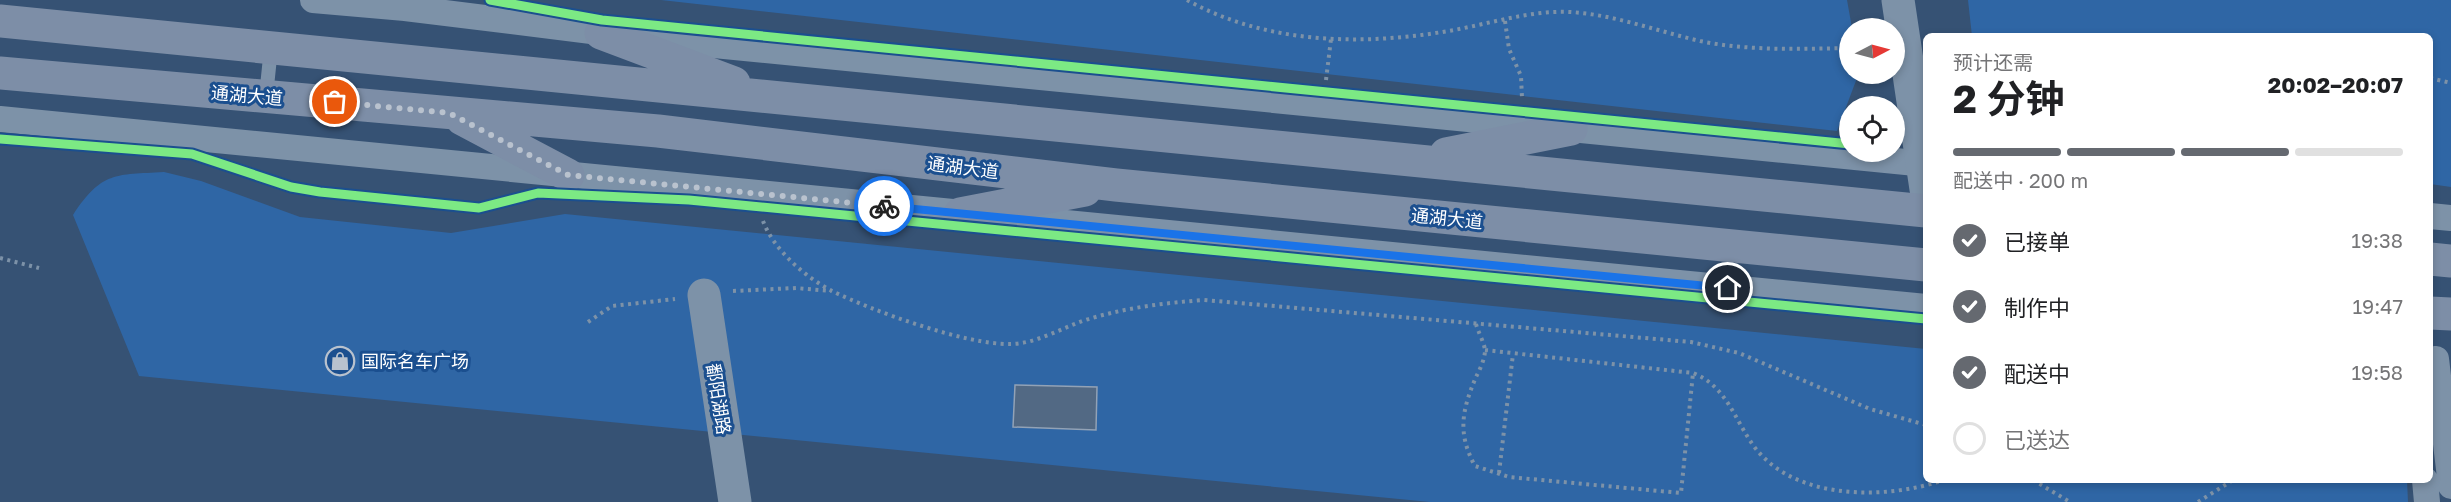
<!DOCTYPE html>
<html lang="zh">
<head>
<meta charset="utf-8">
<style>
	body { margin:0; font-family:"Golos Text","Noto Sans SC",sans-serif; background:#f2f2f2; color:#202124; height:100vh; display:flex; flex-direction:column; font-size:22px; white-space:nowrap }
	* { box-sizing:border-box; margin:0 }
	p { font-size:20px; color:#757577 }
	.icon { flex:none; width:33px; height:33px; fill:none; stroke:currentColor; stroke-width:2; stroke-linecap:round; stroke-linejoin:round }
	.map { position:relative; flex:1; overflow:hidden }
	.panel { position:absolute; left:1923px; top:33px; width:510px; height:450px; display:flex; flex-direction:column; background:#fff; border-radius:9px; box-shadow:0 3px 9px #0003 }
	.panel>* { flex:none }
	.needle { width:39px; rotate:84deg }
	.buttons { position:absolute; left:1839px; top:18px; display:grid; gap:12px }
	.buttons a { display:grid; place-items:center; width:66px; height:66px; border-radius:50%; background:#fff; box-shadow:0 3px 9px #0003; font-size:30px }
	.pin { position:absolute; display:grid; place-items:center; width:51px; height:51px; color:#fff; margin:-26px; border:3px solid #fff; border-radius:50%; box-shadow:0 2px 6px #0007 }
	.courier { position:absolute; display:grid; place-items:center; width:60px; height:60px; margin:-30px; border:4px solid #1a73e8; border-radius:50%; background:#fff; color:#222; box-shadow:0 2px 8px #0007 }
	.overview em { font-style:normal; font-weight:700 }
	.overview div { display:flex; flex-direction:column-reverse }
	.overview { display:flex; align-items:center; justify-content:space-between; height:102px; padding:0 30px }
	h1 { font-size:39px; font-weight:700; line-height:45px }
	.bar { display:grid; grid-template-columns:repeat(4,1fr); gap:9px 6px; align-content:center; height:72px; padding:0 30px }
	.bar i { height:8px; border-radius:4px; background:#e0e0e0 }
	.bar .active { background:#656970 }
	.bar p { grid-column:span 4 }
	ol { padding:0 30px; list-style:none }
	li { display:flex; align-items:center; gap:18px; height:66px }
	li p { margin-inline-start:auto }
	li .icon { padding:6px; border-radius:50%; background:#656970; color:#fff; stroke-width:4 }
	li:last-child { color:#757577 }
	li i { width:33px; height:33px; border:3px solid #e0e0e0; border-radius:50% }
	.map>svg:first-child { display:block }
</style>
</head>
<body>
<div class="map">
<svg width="2451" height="502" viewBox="0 0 2451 502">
	<rect width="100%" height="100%" fill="#365274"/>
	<!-- green -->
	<path fill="#2f66a5" d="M661,0h1186l5,28h-2v46h6l1,4 -20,53z
		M1968,0h483v187l-21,-3v-148h-458z
		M164,172l37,9 99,36 151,16 114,-19 1361,135v131h481l1,22h-978l-1291,-126 -66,-161c29,-44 42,-40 91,-43z"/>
	<!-- building -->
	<path fill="#526984" stroke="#92a2b6" stroke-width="1.5" d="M1015,385l82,2 -1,43 -83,-3z"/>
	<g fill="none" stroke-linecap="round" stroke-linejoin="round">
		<!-- path -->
		<path stroke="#7d92a8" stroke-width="4" stroke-dasharray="3 4.5" stroke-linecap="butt" d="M1187,0c81,45 178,46 267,30 38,-7 78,-20 117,-18 44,3 86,19 129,29 48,10 100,8 150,7
			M1505,21l4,28 12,27 1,22
			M2430,78l21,5
			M1326,80l5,-41
			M763,221c11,29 42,56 69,70 41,20 134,54 178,53 28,0 56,-19 82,-26 38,-11 73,-15 112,-18l487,42 48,11 131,56 56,16
			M0,258l39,10
			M733,291l63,-3 35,3
			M588,322l24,-16 63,-7
			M1476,324c2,8 8,18 9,26 0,9 -5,19 -9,27 -14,33 -19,56 -1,89l34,11 172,16 12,-120
			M1485,350l208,23c33,13 41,45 60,72 40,56 132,55 191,35
			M1499,473l14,-119
			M2033,480l37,22
			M2198,502l35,-22"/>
		<!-- service -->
		<path stroke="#7d92a8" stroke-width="14" d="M266,96l5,-48"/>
		<!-- minor -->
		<path stroke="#7d92a8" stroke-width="26" d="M313,0l92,8 258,32 1263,124
			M0,119l1926,188
			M2430,216l21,2
			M2436,359l15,127
			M2425,480l2,22"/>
		<!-- tertiary -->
		<path stroke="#7d92a8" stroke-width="33" d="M1898,0l28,189
			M704,295l31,207"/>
		<!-- primary -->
		<path stroke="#7d8ea7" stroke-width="33" d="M0,21l1926,190
			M601,33l133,50
			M0,73l658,58 458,54 810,80
			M462,119l106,56
			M1446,154l125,-25
			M960,214l125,-24
			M2430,259l21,2
			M2430,313l21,1"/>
		<!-- cycleway casing -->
		<g stroke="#1b4f8f" stroke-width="13">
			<path id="cycleway" d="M490,0l112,20 1248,124
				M0,139l192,15 99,33 29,5 159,16 59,-15 151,7 1237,119"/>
		</g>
		<!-- cycleway -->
		<use href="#cycleway" stroke="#7ce984" stroke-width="9"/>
	</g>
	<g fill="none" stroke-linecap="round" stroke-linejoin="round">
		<!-- done -->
		<path stroke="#b9c2ce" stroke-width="6" stroke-dasharray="0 10.8" d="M335,102l114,11 119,62 316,31"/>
		<!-- route -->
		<path stroke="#1a73e8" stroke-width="8" d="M884,206l844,82"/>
	</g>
	<!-- icons -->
	<defs>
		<g id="shop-ring" transform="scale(1.5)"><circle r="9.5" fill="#1b4f8f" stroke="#b9c2ce" stroke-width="1.5"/><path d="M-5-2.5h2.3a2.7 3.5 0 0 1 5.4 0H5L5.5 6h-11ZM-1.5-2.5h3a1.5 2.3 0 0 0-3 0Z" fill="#b9c2ce"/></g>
	</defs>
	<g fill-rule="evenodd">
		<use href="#shop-ring" x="340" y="361"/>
	</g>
	<g text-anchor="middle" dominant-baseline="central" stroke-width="6" stroke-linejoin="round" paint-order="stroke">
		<!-- street labels -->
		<g font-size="18" fill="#fff" stroke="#1b4f8f">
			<text transform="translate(247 95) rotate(5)">通湖大道</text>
			<text transform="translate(963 167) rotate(7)">通湖大道</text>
			<text transform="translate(1447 218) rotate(6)">通湖大道</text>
			<text transform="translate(719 399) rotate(81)">鄱阳湖路</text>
		</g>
		<!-- poi labels -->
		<g font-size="18" fill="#fff" stroke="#1b4f8f" text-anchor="start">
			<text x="361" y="361">国际名车广场</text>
		</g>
	</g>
</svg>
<div class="buttons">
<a><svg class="needle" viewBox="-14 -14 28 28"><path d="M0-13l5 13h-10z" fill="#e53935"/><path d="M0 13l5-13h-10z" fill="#757577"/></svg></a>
<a><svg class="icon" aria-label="locate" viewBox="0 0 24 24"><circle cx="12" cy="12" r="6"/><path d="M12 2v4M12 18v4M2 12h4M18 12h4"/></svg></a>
</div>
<div class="pin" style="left:335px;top:102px;background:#ea580c"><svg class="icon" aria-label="bag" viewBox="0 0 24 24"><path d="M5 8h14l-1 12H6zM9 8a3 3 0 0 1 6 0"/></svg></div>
<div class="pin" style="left:1728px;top:288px;background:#1f2937"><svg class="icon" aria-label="home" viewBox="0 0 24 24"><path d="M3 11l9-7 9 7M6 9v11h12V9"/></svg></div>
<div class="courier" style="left:884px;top:206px"><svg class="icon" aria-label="bike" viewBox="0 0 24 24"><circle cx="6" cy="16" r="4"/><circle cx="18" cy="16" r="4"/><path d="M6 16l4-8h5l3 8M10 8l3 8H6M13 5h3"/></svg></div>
<section class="panel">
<div class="overview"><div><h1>2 分钟</h1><p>预计还需</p></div><em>20:02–20:07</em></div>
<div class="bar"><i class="active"></i><i class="active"></i><i class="active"></i><i></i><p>配送中 · 200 m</p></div>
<ol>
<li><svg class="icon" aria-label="check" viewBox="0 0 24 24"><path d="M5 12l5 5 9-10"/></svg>已接单<p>19:38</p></li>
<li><svg class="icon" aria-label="check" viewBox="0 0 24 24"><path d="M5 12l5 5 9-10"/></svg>制作中<p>19:47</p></li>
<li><svg class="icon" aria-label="check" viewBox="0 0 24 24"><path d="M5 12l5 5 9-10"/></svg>配送中<p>19:58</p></li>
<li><i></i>已送达</li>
</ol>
</section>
</div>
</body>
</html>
